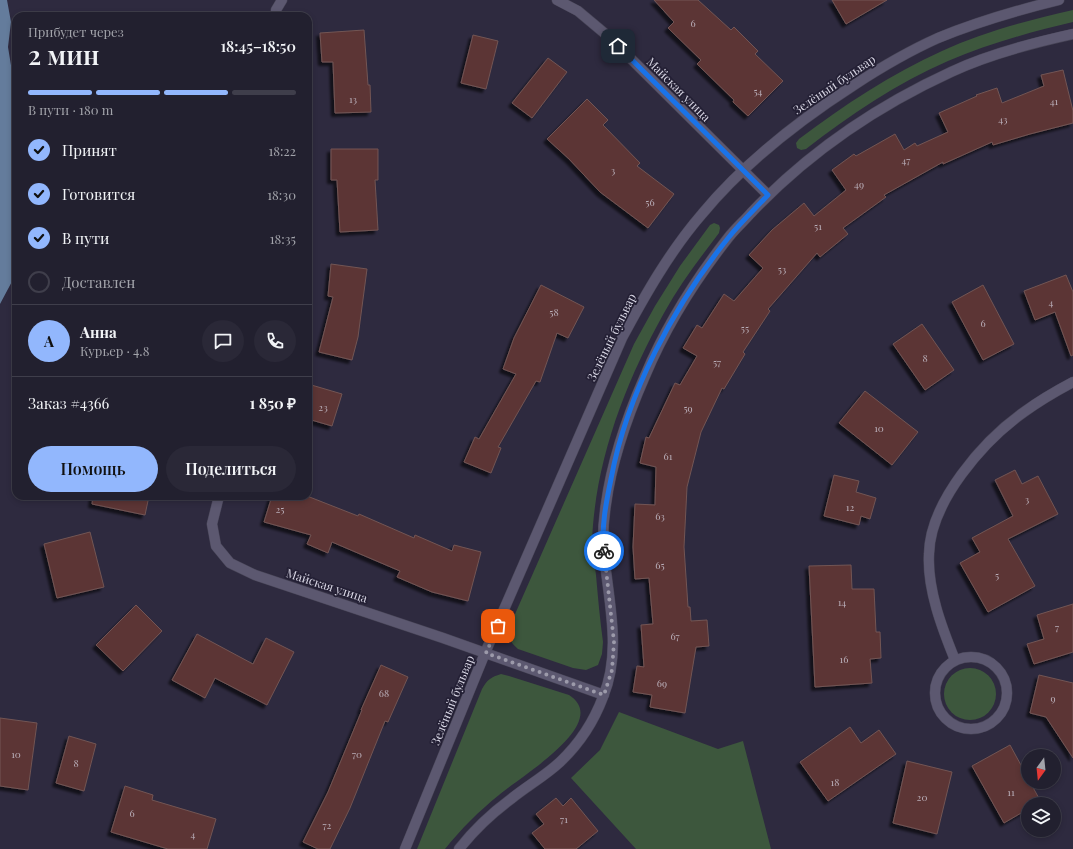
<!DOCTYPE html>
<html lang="ru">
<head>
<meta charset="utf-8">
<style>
	body { margin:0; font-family:"Playfair Display",serif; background:#2a2837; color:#f1f3f6; height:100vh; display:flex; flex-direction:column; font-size:15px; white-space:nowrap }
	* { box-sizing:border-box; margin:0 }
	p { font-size:13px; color:#a2a3aa }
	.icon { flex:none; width:22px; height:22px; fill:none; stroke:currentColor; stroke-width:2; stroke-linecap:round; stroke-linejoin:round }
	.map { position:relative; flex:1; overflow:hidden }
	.sheet { position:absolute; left:12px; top:12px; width:300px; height:488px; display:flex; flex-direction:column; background:#22202f; border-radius:12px; box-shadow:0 2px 6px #0003,0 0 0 1px #3f3e4b }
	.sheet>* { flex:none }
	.needle { width:26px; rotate:195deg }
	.buttons { position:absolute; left:1021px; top:749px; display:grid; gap:8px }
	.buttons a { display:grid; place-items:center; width:40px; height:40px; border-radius:50%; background:#22202f; box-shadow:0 2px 6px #0003,0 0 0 1px #3f3e4b; font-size:20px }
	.pin { position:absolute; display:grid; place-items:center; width:34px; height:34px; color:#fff; margin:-17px; border-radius:8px; box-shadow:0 2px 6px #0006 }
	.courier { position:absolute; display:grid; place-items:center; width:40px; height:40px; margin:-20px; border:3px solid #1a73e8; border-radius:50%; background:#fff; color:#222; box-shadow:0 1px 5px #0007 }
	.head em { font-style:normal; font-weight:600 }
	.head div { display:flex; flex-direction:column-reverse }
	.head { display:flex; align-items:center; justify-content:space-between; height:68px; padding:0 16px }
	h1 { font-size:26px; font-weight:600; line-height:30px }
	.bar { display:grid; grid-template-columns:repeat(4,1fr); gap:6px 4px; align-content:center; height:48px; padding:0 16px }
	.bar i { height:5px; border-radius:3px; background:#3f3e4b }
	.bar .active { background:#92b7fd }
	.bar p { grid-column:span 4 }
	.line { display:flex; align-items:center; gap:10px; padding:0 16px; border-top:1px solid #3f3e4b }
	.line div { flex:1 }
	.round { display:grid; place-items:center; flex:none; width:42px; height:42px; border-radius:21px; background:#2a2837 }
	ol { padding:0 16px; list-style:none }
	li { display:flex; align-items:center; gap:12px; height:44px }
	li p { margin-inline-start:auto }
	li .icon { padding:4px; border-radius:50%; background:#92b7fd; color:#111; stroke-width:4 }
	li:last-child { color:#a2a3aa }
	li i { width:22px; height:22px; border:2px solid #3f3e4b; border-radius:50% }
	.cta { display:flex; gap:8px; margin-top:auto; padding:8px 16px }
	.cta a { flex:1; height:46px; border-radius:24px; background:#92b7fd; color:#111; font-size:16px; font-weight:600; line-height:46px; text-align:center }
	.cta a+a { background:#2a2837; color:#f1f3f6 }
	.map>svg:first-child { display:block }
</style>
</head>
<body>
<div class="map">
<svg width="1073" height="849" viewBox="0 0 1073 849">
	<defs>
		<filter id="shadow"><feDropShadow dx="-3.5" dy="3.5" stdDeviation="1" flood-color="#0009"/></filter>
	</defs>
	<rect width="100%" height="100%" fill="#2e2a3f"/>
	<!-- green -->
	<path fill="#3d573d" d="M1073,10v12c-43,10 -85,22 -125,39 -51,22 -98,54 -142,88l-5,1 -4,-2 -1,-5 3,-4c45,-34 92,-65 143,-88 41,-19 87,-31 131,-41z
		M714,223l5,2 1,3 -1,5c-19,25 -39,51 -55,80 -39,70 -69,148 -72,229 0,11 3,23 4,33 2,23 4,45 7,67l-1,12 -4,11 -12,5 -13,-2 -55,-19c-7,-6 -9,-10 -10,-19l126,-286 21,-38 25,-40 30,-41z
		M944 694a26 26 0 1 1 52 0a26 26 0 1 1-52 0Z
		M501,674l8,2 60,19c44,28 -51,83 -70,100 -20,16 -38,34 -54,54h-28l65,-160c5,-9 9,-12 19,-15z
		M619,712l99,37 25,-8 28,108h-135l-65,-71 29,-28z"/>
	<!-- water -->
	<path fill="#647c9c" d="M0,0h7l4,22 -3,25 8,49v178l-16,30z"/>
	<!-- building -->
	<path fill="#5c3534" stroke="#725554" filter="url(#shadow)" d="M654,0h44l33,30 3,-3 24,24 -3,3 28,27 -35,35 -15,-14 1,-2 -37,-36 4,-4 -33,-32 6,-6z
		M832,0h55l-41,24z
		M364,30l4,55h2l1,27 -36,1 -2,-51h-11l-2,-29z
		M473,35l25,6 -12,48 -25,-6z
		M548,58l19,14 -35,46 -20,-15z
		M1063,70l10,41v12l-43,11 -37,11 -1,-3 -49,22v-2l-59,33 2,2 -43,31 5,6 -28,23 -3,-4 -49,56 2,2 -27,41 2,2 -21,35 -2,-1 -21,44 -14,55 -3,60 4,60h2l1,14 16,-1 2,26 -13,1 -11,66 -35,-6 2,-12 -19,-3 4,-26 7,1 -3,-42 12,-1 -4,-46 -14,1 -2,-32 2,-43 20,1 1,-38 -16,-4 6,-26 3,1 26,-55 5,2 17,-29 -14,-8 14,-23 5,3 22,-34 10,7 29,-33 -14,-13 23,-25 32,-27 10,13 32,-26 -14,-20 22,-16 2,2 39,-22 9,16 11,-7 2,3 31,-14 -9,-19 38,-17 -1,-1 21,-7 5,15 42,-17 -3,-11z
		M587,99l21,21 -5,5 37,38 -3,3 37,28 -26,34 -48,-36 -31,-33 -22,-20z
		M331,149h47v31h-3l3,50 -38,2 -3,-52h-6z
		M331,264l36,5 -9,68 -6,23 -33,-8 14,-55 -5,-1z
		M1066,275l7,17v63l-2,1 -16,-44 -20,8 -11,-29z
		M541,285l43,22 -16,31 -11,-5 -17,49 -4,-1 -38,66 3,1 -10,25 -27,-11 11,-25 4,2 37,-65 -13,-5 11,-31z
		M983,285l31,59 -31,16 -31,-58z
		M922,324l32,46 -29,20 -32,-46z
		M308,384l34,10 -10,32 -24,-7z
		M865,391l53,41 -26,33 -53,-42z
		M1015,470l7,14 16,-8 20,38 -50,25 27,47 -47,26 -28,-49 20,-11 -8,-14 41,-22 -18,-36z
		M834,475l25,6 -3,11 20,6 -6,21 -9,-3 -2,9 -35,-9z
		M93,496h56l-4,19 -53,-11z
		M272,496h35l51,20 1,-2 55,24 1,-3 37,16 2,-6 27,7 -13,49 -36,-9 -35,-15 3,-6 -68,-29 -4,11 -21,-9 4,-9 -47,-13z
		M90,532l14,55 -47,11 -13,-54z
		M851,565l1,24h22l2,43h4l1,26 -11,1 2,24 -57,4 -6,-121z
		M1073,604v48l-39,12 -7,-20 17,-5 -7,-24z
		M136,605l26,26 -39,40 -27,-26z
		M197,634l56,30 13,-26 28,14 -27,53 -52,-27 -10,20 -33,-18z
		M381,665l27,12 -20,45 -3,-1 -35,87 -20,41h-12l-15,-7 25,-50 34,-82h-1z
		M1039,675l34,8v75l-27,-41 -16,-4z
		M0,718l37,5 -9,67 -28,-4z
		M850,727l11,16 18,-13 17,24 -68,47 -28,-39z
		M69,736l27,8 -12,47 -28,-8z
		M1010,745l18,33v4h2l11,20 -3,2h-10v5l-24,14 -32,-57z
		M907,761l45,11 -15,62 -44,-11z
		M125,786l28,9 -1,5 64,19 -9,30h-39l-57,-17z
		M556,798l7,8 8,-8 27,33 -22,18h-31l-13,-16 12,-9 -8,-10z"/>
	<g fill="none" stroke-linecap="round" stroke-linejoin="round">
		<!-- minor casing -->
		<g stroke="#484557" stroke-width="11">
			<path id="minor" d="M557,0l21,11 31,26 159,158
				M276,16v-6l6,-10
				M219,496l-7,28 4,22 14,17 25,12 188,63 161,57
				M935 693a36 36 0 1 1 72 0a36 36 0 1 1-72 0Z
				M955,660c-13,-32 -28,-71 -26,-106 1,-52 54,-113 95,-142 15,-11 32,-21 49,-30
				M405,849l80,-196 137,-315c23,-43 48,-87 80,-124 43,-52 96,-93 152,-129 26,-17 55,-34 84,-47 39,-16 80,-28 121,-38
				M459,849c15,-19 33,-36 52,-50 16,-13 34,-23 49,-37 19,-18 34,-41 43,-65 17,-41 8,-84 3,-126 -1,-10 -3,-19 -3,-28 0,-13 1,-27 3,-39 6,-45 21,-87 39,-128 21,-50 50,-96 83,-138 7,-9 16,-17 23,-25 56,-59 126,-107 200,-141 38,-18 81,-29 122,-38"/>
		</g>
		<!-- minor -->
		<use href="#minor" stroke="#5c5870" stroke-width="10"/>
	</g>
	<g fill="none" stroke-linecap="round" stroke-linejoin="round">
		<!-- done -->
		<path stroke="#9c9aaa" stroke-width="4" stroke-dasharray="0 7.2" d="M498,626l-12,27 118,42 8,-25 2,-28 -10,-91"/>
		<!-- route -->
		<path stroke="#1a73e8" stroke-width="5" d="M604,551c-3,-23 2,-48 7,-72 16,-86 63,-174 118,-242 12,-15 26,-28 39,-42l-150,-149"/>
	</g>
	<g text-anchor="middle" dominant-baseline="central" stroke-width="3.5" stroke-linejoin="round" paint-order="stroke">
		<!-- number labels -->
		<g font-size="10" fill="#b9aeb8">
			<text x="693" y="23">6</text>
			<text x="758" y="91">54</text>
			<text x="353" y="99">13</text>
			<text x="1054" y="101">41</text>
			<text x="1003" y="119">43</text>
			<text x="906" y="160">47</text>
			<text x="613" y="170">3</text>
			<text x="859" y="184">49</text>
			<text x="650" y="202">56</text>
			<text x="818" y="226">51</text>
			<text x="782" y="269">53</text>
			<text x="1051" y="302">4</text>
			<text x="554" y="312">58</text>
			<text x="983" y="323">6</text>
			<text x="745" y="328">55</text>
			<text x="925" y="358">8</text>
			<text x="717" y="362">57</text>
			<text x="323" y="407">23</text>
			<text x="688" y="408">59</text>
			<text x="879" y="428">10</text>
			<text x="668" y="456">61</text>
			<text x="1027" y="499">3</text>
			<text x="850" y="507">12</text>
			<text x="280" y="509">25</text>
			<text x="660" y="516">63</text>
			<text x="660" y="565">65</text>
			<text x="997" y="575">5</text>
			<text x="842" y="602">14</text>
			<text x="1057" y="627">7</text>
			<text x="675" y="636">67</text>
			<text x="844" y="659">16</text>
			<text x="662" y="683">69</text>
			<text x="384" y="693">68</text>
			<text x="1053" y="698">9</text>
			<text x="16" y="754">10</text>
			<text x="357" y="754">70</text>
			<text x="76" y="763">8</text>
			<text x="835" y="782">18</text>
			<text x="1011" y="792">11</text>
			<text x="922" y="797">20</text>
			<text x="132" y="813">6</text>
			<text x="564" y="819">71</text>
			<text x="327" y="825">72</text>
			<text x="193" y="834">4</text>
		</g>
		<!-- street labels -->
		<g font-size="12" fill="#d8d6e4" stroke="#242035">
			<text transform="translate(834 84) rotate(-34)">Зелёный бульвар</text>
			<text transform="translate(679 89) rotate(45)">Майская улица</text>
			<text transform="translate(611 337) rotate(-64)">Зелёный бульвар</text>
			<text transform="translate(327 585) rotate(18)">Майская улица</text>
			<text transform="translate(452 700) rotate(-68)">Зелёный бульвар</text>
		</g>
	</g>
</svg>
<div class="buttons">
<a><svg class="needle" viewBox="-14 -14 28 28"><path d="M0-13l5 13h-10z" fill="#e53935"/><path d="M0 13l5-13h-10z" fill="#a2a3aa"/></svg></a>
<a><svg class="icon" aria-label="layers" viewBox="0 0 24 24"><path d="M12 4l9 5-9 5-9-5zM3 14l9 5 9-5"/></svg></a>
</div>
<div class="pin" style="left:498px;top:626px;background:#ea580c"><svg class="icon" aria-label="bag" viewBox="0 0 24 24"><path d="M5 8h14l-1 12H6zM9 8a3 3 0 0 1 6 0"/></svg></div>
<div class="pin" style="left:618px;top:46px;background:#1f2937"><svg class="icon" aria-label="home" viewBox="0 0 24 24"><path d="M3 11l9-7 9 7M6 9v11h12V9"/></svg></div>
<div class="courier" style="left:604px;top:551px"><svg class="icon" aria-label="bike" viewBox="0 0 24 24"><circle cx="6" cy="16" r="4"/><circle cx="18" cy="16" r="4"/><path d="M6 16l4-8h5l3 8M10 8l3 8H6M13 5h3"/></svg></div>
<section class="sheet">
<div class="head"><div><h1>2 мин</h1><p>Прибудет через</p></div><em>18:45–18:50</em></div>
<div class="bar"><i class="active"></i><i class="active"></i><i class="active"></i><i></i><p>В пути · 180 m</p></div>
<ol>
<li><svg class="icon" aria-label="check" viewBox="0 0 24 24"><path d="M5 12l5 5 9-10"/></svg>Принят<p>18:22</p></li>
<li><svg class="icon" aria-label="check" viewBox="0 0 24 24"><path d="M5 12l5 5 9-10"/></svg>Готовится<p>18:30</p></li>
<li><svg class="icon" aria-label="check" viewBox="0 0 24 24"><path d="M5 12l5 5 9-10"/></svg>В пути<p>18:35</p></li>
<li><i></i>Доставлен</li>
</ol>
<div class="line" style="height:72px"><b class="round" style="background:#92b7fd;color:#111">А</b><div><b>Анна</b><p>Курьер · 4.8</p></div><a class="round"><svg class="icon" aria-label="chat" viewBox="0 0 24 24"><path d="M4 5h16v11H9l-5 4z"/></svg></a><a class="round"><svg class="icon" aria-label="phone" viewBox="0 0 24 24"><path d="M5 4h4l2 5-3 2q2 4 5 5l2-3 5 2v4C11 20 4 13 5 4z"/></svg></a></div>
<div class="line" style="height:52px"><div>Заказ #4366</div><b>1 850 ₽</b></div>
<div class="cta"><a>Помощь</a><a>Поделиться</a></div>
</section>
</div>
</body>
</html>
